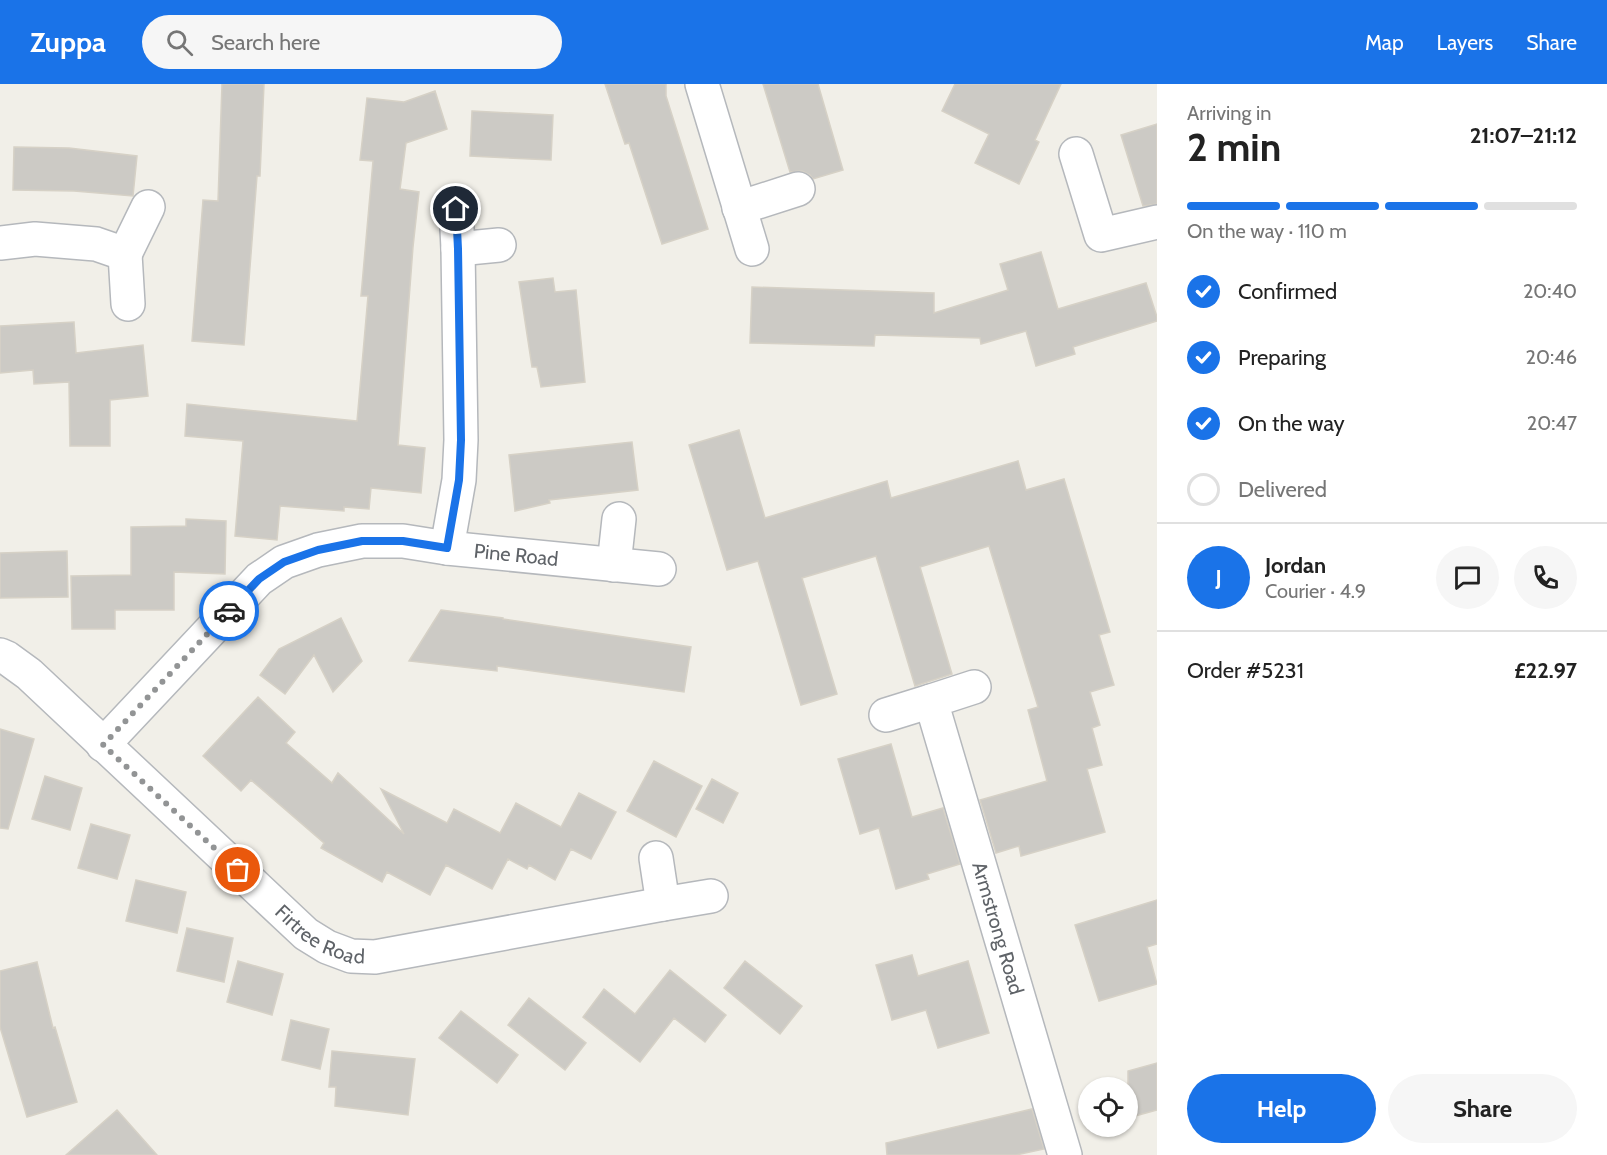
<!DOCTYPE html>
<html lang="en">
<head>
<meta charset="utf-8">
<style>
	body { margin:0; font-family:Cabin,sans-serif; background:#f6f6f6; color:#222; height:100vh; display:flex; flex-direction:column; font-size:22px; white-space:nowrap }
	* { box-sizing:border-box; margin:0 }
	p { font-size:20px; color:#767676 }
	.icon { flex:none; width:33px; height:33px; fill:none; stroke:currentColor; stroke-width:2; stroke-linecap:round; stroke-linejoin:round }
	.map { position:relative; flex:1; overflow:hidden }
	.drawer { display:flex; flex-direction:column; background:#fff; width:450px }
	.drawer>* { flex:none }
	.buttons { position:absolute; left:1078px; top:993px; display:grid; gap:12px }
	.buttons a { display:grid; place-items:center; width:60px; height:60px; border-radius:50%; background:#fff; box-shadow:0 2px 4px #0004; font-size:30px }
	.pin { position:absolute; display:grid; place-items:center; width:51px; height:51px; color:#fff; margin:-26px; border:3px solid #fff; border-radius:50%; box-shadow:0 2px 6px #0007 }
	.courier { position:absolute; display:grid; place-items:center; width:60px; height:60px; margin:-30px; border:4px solid #1a73e8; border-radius:50%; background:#fff; color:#222; box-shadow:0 2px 8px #0007 }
	.overview em { font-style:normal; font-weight:700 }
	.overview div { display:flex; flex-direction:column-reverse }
	.overview { display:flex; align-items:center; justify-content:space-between; height:102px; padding:0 30px }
	h1 { font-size:39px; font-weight:700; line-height:45px }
	.bar { display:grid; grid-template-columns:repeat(4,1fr); gap:9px 6px; align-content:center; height:72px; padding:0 30px }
	.bar i { height:8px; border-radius:4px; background:#e0e0e0 }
	.bar .selected { background:#1a73e8 }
	.bar p { grid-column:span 4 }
	.line { display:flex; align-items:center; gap:15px; padding:0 30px; border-top:2px solid #e0e0e0 }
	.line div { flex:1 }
	.round { display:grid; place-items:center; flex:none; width:63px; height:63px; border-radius:32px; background:#f6f6f6 }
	ol { padding:0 30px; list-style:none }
	li { display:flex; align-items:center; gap:18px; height:66px }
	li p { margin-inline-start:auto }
	li .icon { padding:6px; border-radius:50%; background:#1a73e8; color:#fff; stroke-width:4 }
	li:last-child { color:#767676 }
	li i { width:33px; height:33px; border:3px solid #e0e0e0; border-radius:50% }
	.primary-button { display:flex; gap:12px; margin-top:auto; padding:12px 30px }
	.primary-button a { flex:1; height:69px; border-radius:36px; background:#1a73e8; color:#fff; font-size:24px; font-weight:700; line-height:69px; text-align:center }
	.primary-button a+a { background:#f6f6f6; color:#222 }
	header { display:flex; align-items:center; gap:36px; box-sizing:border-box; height:84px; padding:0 30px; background:#1a73e8; color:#fff }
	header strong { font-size:28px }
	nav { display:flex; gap:33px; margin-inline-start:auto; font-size:21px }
	.search { width:420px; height:54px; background:#f6f6f6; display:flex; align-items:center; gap:15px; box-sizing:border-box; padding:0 21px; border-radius:33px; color:#767676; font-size:22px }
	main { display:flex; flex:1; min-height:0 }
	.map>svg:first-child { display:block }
</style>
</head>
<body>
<header>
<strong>Zuppa</strong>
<div class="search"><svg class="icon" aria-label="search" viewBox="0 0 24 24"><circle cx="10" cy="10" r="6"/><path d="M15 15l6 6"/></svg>Search here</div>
<nav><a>Map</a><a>Layers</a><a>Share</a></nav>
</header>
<main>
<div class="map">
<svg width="1157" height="1071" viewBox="0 0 1157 1071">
	<rect width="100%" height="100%" fill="#f1efe8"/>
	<!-- building -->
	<path fill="#cccac5" stroke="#d6d1c6" stroke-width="1.5" d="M222,0h42l-4,92h-3l-13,169 -52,-4 11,-141 15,1z
		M605,0h61v12l42,133 -46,15 -33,-101 -4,1z
		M763,0h55l25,86 -30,9 -3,-4 -8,-4 -12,1z
		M955,0h106l-26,56 4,2 -20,42 -44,-21 14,-29 -47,-23z
		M435,7l12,38 -41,14 -6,46 19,3 -6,55 -15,198 27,3 -4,45 -50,-5 -2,21 -25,-2v4l-64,-5 -3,34 -42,-4 8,-95 -58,-5 2,-32 170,17 11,-125h-7l12,-135 -13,-1 7,-62 37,4z
		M472,27l81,4 -2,45 -81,-4z
		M1157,40v80l-14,2 -22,-71z
		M14,63l55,1 68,8 -4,40 -59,-5 -61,-1z
		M1041,168l17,57 88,-26 11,34v4l-84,26 2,7 -39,12 -10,-35 -45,13 -1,-6 -105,-3 -1,11 -124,-3 2,-56 182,6v20l74,-23 -8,-26z
		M553,194l2,14 21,-2 9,92 -44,5 -4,-20h-5l-13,-85z
		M74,238l2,31 67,-8 5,51 -38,4v46h-40l-1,-64 -35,2 -1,-14 -33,3v-47z
		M739,346l26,88 122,-37 4,17 127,-37 8,29 38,-11 46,153 -11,3 15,50 -24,7 10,33 -8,3 10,37 -15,4 18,63 -84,24 -2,-10 -23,7 -16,-53 67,-19 -19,-71 10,-3 -49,-161 -69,21 32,107 -37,12 -39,-130 -74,22 35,116 -36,11 -43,-144 -31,9 -38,-125z
		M632,358l6,48 -89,10 1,3 -35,8 -6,-56z
		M186,435l40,2 -1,53 -51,-2v38h-59v19h-43l-1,-53 60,-1v-48l55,-1z
		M67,467l1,46 -68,1v-45z
		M441,526l62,8v1l188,28 -7,45 -187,-26v5l-88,-10z
		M341,534l21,43 -29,31 -19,-37 -29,39 -25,-19 19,-26z
		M258,613l37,35 -9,11 46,40 6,-10 66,61 -23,-45 66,34 7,-14 46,24 16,-30 45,24 18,-34 37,19 -25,47 -20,-10 -16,31 -26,-15 -2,4 -19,-10 -16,30 -46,-24 -16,30 -43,-23 -5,10 -61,-34 3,-5 -73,-63 -10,11 -38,-35z
		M0,645l34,10 -26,90 -8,-1z
		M891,660l21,73 31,-9 17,56 -33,10 2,5 -33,10 -17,-61 -19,6 -22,-75z
		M654,677l48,25 -26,51 -49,-26z
		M45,692l37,12 -12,42 -38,-11z
		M712,695l26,14 -15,30 -27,-14z
		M91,740l39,11 -13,44 -39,-11z
		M136,796l50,12 -9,41 -51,-12z
		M1157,816v44l-10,3 10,37 -58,17 -24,-76z
		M187,844l46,10 -9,44 -47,-11z
		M912,871l6,21 50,-15 21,72 -51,15 -12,-38 -34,10 -16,-55z
		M238,877l45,13 -11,41 -45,-13z
		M745,877l57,45 -22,28 -56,-46z
		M37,878l16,66 2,-1 22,75 -50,15 -27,-90v-56z
		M670,886l56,45 -21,27 -31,-24 -34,44 -57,-45 21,-28 31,25z
		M529,914l57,45 -21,27 -57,-45z
		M461,927l57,44 -21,28 -58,-45z
		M291,936l38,9 -9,40 -38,-9z
		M332,967l83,8 -7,56 -73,-9 1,-19h-7z
		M1157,979v47l-29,8v-47z
		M1032,1025l12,40 -28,6h-129l-1,-12z
		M117,1026l40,45h-91z"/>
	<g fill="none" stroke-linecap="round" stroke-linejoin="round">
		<!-- minor casing -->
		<g stroke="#b5b8bc" stroke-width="36">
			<g id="minor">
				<path d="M702,0l50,165"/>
				<path d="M1076,70l25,81 56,-13"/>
				<path d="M739,124l59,-19"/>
				<path d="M0,159l35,-4 61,5 29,10 3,50"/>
				<path d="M458,165l41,-4"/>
				<path d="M125,170l23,-47"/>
				<path d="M447,464l12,-68 2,-40 -3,-191 -2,-40"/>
				<path d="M614,481l5,-46"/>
				<path id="s1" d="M0,571l7,3 22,16 277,260 21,13 24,9 24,1 288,-53 48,-8"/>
				<path id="s2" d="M974,603l-43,14 134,454"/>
				<path d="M886,631l45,-14"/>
				<path id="s3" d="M103,661l156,-166 25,-17 34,-12 44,-9h41l44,7 212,21"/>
				<path d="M656,774l7,46"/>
			</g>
		</g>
		<!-- minor -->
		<use href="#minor" stroke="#fff" stroke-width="33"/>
	</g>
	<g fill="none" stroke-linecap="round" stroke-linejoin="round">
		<!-- done -->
		<path stroke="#929495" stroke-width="6" stroke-dasharray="0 10.8" d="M229,527l-126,134 135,125"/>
		<!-- route -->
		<path stroke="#1a73e8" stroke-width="8" d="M229,527l30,-32 25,-17 34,-12 44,-9h41l44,7 12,-68 2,-40 -3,-191 -2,-40"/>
	</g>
	<g text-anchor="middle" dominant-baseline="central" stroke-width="6" stroke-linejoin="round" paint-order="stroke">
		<!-- street labels -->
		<g font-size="20" fill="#5f6368" stroke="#fff">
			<text stroke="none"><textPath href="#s3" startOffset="494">Pine Road</textPath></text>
			<text stroke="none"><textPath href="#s1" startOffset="428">Firtree Road</textPath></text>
			<text stroke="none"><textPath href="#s2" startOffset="282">Armstrong Road</textPath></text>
		</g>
	</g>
</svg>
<div class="buttons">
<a><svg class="icon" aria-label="locate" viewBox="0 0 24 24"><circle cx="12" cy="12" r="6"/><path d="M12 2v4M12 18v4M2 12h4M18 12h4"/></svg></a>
</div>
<div class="pin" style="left:238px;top:786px;background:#ea580c"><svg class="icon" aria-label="bag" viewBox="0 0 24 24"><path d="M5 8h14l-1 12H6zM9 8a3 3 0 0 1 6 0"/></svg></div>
<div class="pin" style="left:456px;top:125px;background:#1f2937"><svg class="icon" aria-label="home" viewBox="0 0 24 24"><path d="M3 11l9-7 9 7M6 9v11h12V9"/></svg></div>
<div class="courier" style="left:229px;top:527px"><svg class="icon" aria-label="car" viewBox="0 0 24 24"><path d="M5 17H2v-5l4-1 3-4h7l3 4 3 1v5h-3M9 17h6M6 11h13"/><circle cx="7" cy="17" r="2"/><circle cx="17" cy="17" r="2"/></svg></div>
</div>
<section class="drawer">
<div class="overview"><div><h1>2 min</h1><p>Arriving in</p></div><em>21:07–21:12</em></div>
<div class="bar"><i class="selected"></i><i class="selected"></i><i class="selected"></i><i></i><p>On the way · 110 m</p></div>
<ol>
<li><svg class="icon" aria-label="check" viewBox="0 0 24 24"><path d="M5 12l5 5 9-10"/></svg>Confirmed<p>20:40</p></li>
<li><svg class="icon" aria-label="check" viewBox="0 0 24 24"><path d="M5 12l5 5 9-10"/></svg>Preparing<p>20:46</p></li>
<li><svg class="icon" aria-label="check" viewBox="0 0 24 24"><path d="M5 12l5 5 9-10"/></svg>On the way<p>20:47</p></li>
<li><i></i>Delivered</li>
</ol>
<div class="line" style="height:108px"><b class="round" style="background:#1a73e8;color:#fff">J</b><div><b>Jordan</b><p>Courier · 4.9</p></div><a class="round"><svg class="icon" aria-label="chat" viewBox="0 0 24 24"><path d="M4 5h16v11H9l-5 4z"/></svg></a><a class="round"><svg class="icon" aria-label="phone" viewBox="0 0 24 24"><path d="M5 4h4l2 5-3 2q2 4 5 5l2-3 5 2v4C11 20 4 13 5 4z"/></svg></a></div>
<div class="line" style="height:78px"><div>Order #5231</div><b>£22.97</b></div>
<div class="primary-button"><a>Help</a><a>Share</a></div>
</section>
</main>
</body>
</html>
